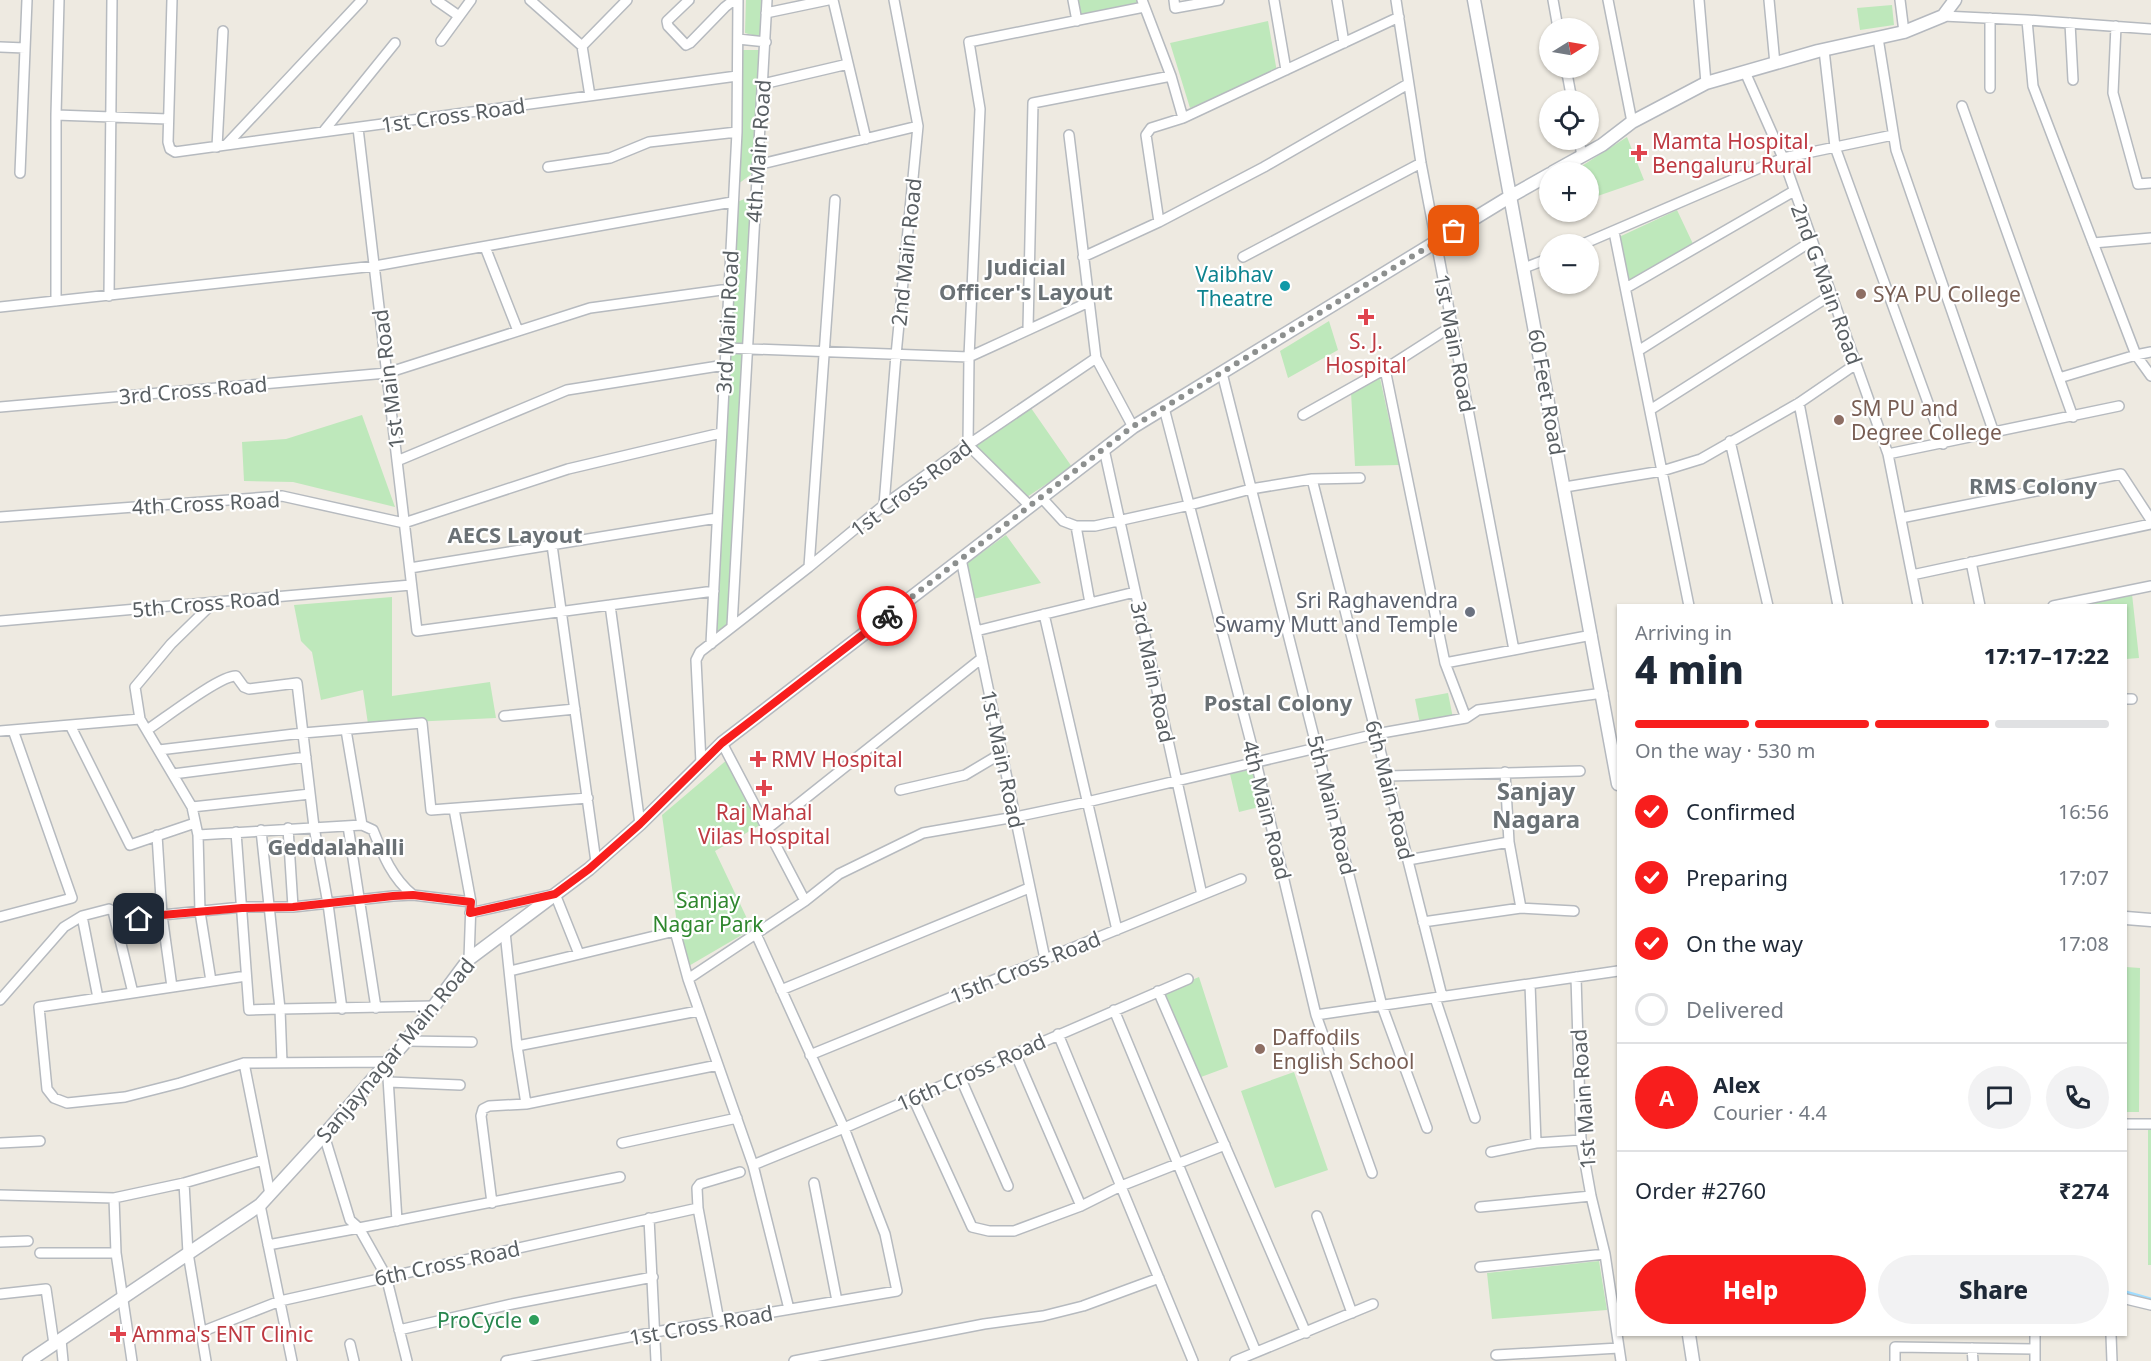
<!DOCTYPE html>
<html lang="en">
<head>
<meta charset="utf-8">
<style>
	body { margin:0; font-family:"Noto Sans",sans-serif; background:#f2f2f3; color:#1f2937; height:100vh; display:flex; flex-direction:column; font-size:22px; white-space:nowrap }
	* { box-sizing:border-box; margin:0 }
	p { font-size:20px; color:#747a83 }
	.icon { flex:none; width:33px; height:33px; fill:none; stroke:currentColor; stroke-width:2; stroke-linecap:round; stroke-linejoin:round }
	.map { position:relative; flex:1; overflow:hidden }
	.panel { position:absolute; left:1617px; top:604px; width:510px; height:732px; display:flex; flex-direction:column; background:#fff; border-radius:0px; box-shadow:0 2px 4px #0004 }
	.panel>* { flex:none }
	.needle { width:39px; rotate:79deg }
	.buttons { position:absolute; left:1539px; top:18px; display:grid; gap:12px }
	.buttons a { display:grid; place-items:center; width:60px; height:60px; border-radius:50%; background:#fff; box-shadow:0 2px 4px #0004; font-size:30px }
	.pin { position:absolute; display:grid; place-items:center; width:51px; height:51px; color:#fff; margin:-26px; border-radius:12px; box-shadow:0 3px 9px #0006 }
	.courier { position:absolute; display:grid; place-items:center; width:60px; height:60px; margin:-30px; border:4px solid #f81e1d; border-radius:50%; background:#fff; color:#222; box-shadow:0 2px 8px #0007 }
	.summary em { font-style:normal; font-weight:800 }
	.summary div { display:flex; flex-direction:column-reverse }
	.summary { display:flex; align-items:center; justify-content:space-between; height:102px; padding:0 18px }
	h1 { font-size:39px; font-weight:800; line-height:45px }
	.bar { display:grid; grid-template-columns:repeat(4,1fr); gap:9px 6px; align-content:center; height:72px; padding:0 18px }
	.bar i { height:8px; border-radius:4px; background:#e0e1e3 }
	.bar .current { background:#f81e1d }
	.bar p { grid-column:span 4 }
	.line { display:flex; align-items:center; gap:15px; padding:0 18px; border-top:2px solid #e0e1e3 }
	.line div { flex:1 }
	.round { display:grid; place-items:center; flex:none; width:63px; height:63px; border-radius:32px; background:#f2f2f3 }
	ol { padding:0 18px; list-style:none }
	li { display:flex; align-items:center; gap:18px; height:66px }
	li p { margin-inline-start:auto }
	li .icon { padding:6px; border-radius:50%; background:#f81e1d; color:#fff; stroke-width:4 }
	li:last-child { color:#747a83 }
	li i { width:33px; height:33px; border:3px solid #e0e1e3; border-radius:50% }
	.cta { display:flex; gap:12px; margin-top:auto; padding:12px 18px }
	.cta a { flex:1; height:69px; border-radius:36px; background:#f81e1d; color:#fff; font-size:24px; font-weight:800; line-height:69px; text-align:center }
	.cta a+a { background:#f2f2f3; color:#1f2937 }
	.map>svg:first-child { display:block }
</style>
</head>
<body>
<div class="map">
<svg width="2151" height="1361" viewBox="0 0 2151 1361">
	<rect width="100%" height="100%" fill="#eeeae1"/>
	<!-- green -->
	<path fill="#bee8bb" d="M746,0h15l-1,37 -15,-4z
		M1076,0h62l1,5 -60,12z
		M1892,5l2,20 -34,5 -3,-22z
		M1268,21l9,51 -87,36 -20,-65z
		M742,50h20l-9,123 -15,11z
		M1627,137l17,43 -55,19 -1,-27h-9l-2,-3z
		M752,196l-24,428 -15,16 24,-438z
		M1677,210l17,36 -65,36 -10,-45z
		M1329,321l9,29 -50,28 -8,-27z
		M1380,378l19,87 -44,1 -4,-74z
		M1031,408l41,59 -45,30 -53,-53z
		M362,415l33,92 -102,-25 -49,-1 -2,-39 44,-3z
		M1006,535l35,48 -68,16 -7,-35z
		M2132,594l7,64 -13,1v-53h-42z
		M392,597v99l98,-14 6,36 -128,6 -5,-34 -42,10 -9,-48 -11,-11 -7,-36z
		M1448,693l5,25 -33,6 -5,-25z
		M728,759l32,66 -45,26 37,78 -65,38 -10,-43 -15,-109z
		M1255,769l8,37 -24,6 -9,-38z
		M2126,967l14,1 -1,144h-13z
		M1199,977l29,90 -27,10 -38,-85z
		M1294,1072l34,98 -53,18 -34,-97z
		M2148,1130h3v135h-3z
		M1599,1261l8,49 -115,9 -5,-46z"/>
	<g fill="none" stroke-linecap="round" stroke-linejoin="round">
		<!-- stream -->
		<path stroke="#a0ddff" stroke-width="3" d="M2126,1292l25,7"/>
		<!-- street casing -->
		<g stroke="#b6babf" stroke-width="12">
			<path id="street" d="M172,0l-4,142 2,7 5,3 562,-76
				M436,0l23,16
				M530,0l52,46
				M689,0l-22,21 1,5 18,19 4,-2 35,-36 9,-7
				M833,0l33,139
				M1073,0l4,21
				M1142,0l29,76 12,42 -32,10 -5,7 13,87
				M1174,0l1,8 44,-8
				M1274,0l12,70
				M1337,0l7,43
				M1396,0l25,163 93,487
				M1553,0l5,28
				M1608,0l24,122
				M1699,0l7,83
				M1769,0l6,64
				M1900,0l4,32
				M766,13l62,-13
				M1943,16l84,4 124,9
				M1990,18v70
				M2027,20l6,66 103,269 15,21
				M2070,23l3,57
				M2116,26l-3,67 25,91 13,-1
				M1878,38l18,112 98,283
				M738,39l28,3
				M441,41l30,-41
				M582,46l45,-46
				M582,46l8,50
				M0,47l25,1
				M1824,50l11,97 108,297
				M1566,68l6,32
				M1745,72l38,86 105,296 30,152
				M763,84l85,-20
				M1962,106l97,272
				M56,115l112,4
				M1183,118l216,-101
				M358,128l59,503 297,-40
				M323,132l72,-89
				M1069,135l27,223 37,69
				M1579,140l3,16
				M226,145l136,-145
				M217,147l6,-116
				M757,165l161,-39
				M548,167l62,-9 39,-16 88,-10
				M20,173l7,-173
				M1614,232l75,374
				M2093,243l58,-5
				M1583,244l200,-86 110,-23
				M485,247l33,84
				M1083,257l76,-35 105,-55 144,-83
				M1243,257l178,-94
				M1524,268l26,-10
				M1626,288l168,-97
				M109,296l3,-296
				M56,301v-186l3,-115
				M0,307l375,-41 357,-64
				M1028,329l5,-226 138,-27
				M726,348l243,9 120,-55
				M1638,351l174,-110
				M1385,369l60,294 21,55
				M1222,373l160,633 45,122
				M1799,403l39,203
				M0,407l387,-34 203,-65 139,-19
				M1164,408l92,354 60,253 56,158
				M1650,410l181,-115
				M1303,415l82,-46 67,-43
				M2073,417l-14,-39 77,-23 15,-3
				M1730,441l38,165
				M1104,449l98,446
				M1888,454l231,-48
				M397,461l170,-71 158,-25
				M1312,479l130,517
				M1565,487l97,-16 39,-12 98,-56 57,-39
				M1041,497l22,24 13,5h19l95,-21 61,-16 61,-10 48,-1
				M884,505l12,-150 22,-229 -24,-126
				M1030,506l-62,-61 1,-88 11,-248 -11,-67 175,-35
				M0,517l282,-21 122,27 164,-54 153,-36
				M1901,518l220,-44 30,46
				M1076,526l14,77
				M552,545l44,317
				M961,559l84,400
				M1971,562l9,44
				M809,567l26,-367
				M410,568l307,-50
				M1912,575l239,-51
				M610,605l30,219
				M2053,606l98,-20
				M1044,614l73,316
				M0,621l411,-36
				M732,626l35,-626
				M976,631l159,-39
				M711,644l26,-512 1,-132
				M1445,663l147,-28
				M2126,699h6
				M504,716l71,-7
				M70,725l60,120 65,-22
				M147,730c17,-11 73,-55 89,-54l8,11 5,2 48,-6 17,144 14,77 14,105
				M346,730l16,95
				M0,731l140,-12
				M722,743l83,158
				M159,750l144,-17 119,-10 9,87 157,-12
				M701,763l-5,-103 4,-8 109,-85 75,-62 84,-60 128,-87
				M1505,772l4,70 12,66
				M173,774l133,-17
				M1387,776l193,-5
				M900,790l65,-15 37,-22
				M192,807l118,-13
				M454,809l17,93 -2,57
				M348,826l28,182
				M288,828l5,79
				M767,829l215,-171
				M236,832l13,178 31,-1 -19,-179
				M157,835l5,80 10,72
				M198,835l164,-10 11,5c10,25 19,48 40,65
				M1408,860l101,-18
				M470,913l85,-19 24,60
				M82,916l27,-7 4,2 20,82
				M0,917l72,-19 -59,-168
				M1423,922l98,-14 53,3
				M116,924l46,-9 80,-8h51l100,-11 20,-1 58,7
				M505,932l12,114 9,58
				M510,971l165,-40 13,48 65,186 36,144
				M246,976l-207,31 8,82 7,9 13,5 58,-6 55,-14 64,-20 143,-1 10,159
				M1576,977l5,163 10,56 14,58 16,107
				M688,979l117,-78 34,-27 84,-41 92,-16 72,-15 289,-68 90,-16 12,-8 125,-17
				M211,981l-11,-69 -2,-77 -6,-28 -52,-88 -5,-32 36,-43 42,-41
				M1530,984l6,159
				M781,990l248,-102
				M1158,991l148,342
				M1435,998l40,120
				M0,1000l64,-73 18,-11 16,82
				M1114,1010l142,342
				M1316,1015l302,-44
				M1058,1034l135,327
				M406,1041l66,1
				M517,1046l181,-35
				M1015,1053l66,153
				M810,1055l431,-176
				M244,1063l26,131
				M282,1063l-2,-54 154,-3
				M960,1077l48,109
				M389,1082l71,3
				M913,1098l59,129 17,4h25l67,-25 40,-20 104,-41
				M2126,1124h25
				M324,1135l26,85 9,8 261,-51
				M0,1143l40,-2
				M622,1143l115,-25
				M1491,1152l45,-9 45,-3
				M753,1165l91,-37 344,-149
				M184,1183l4,70 18,108
				M814,1183l23,118
				M0,1195l114,3 70,-15 79,-23
				M114,1198l2,55 16,108
				M492,1203l-11,-87 2,-7 6,-3 37,-2 192,-39
				M260,1205l32,156
				M1480,1207l111,-11
				M1317,1216l35,97
				M649,1218l7,143
				M0,1242l28,-1
				M268,1245l91,-17 27,48 21,85
				M40,1253h76
				M1480,1267l125,-13
				M0,1294l46,-5 8,55
				M2126,1299l25,6
				M719,1321l-21,-113 -1,-20 3,-4 40,-12
				M399,1330l113,-26 141,-27
				M201,1332l79,-31 418,-93
				M2035,1335v26
				M2111,1335l1,26
				M61,1340l2,21
				M350,1344l4,17
				M1972,1348l1,13
				M1496,1355l123,-7
				M506,1361l149,-29 242,-41 -12,-57 -41,-106 -88,-194
				M794,1361l190,-37 59,-8 40,-10 76,-28
				M1235,1361l138,-57
				M1895,1361v-14l140,2"/>
		</g>
		<!-- secondary casing -->
		<g stroke="#b5b9bf" stroke-width="15">
			<path id="secondary" d="M1474,0l144,784
				M1553,172l49,-27 30,-23 74,-39 112,-32 86,-19 39,-16 12,-16
				M2126,918l25,2
				M1689,1335l4,26
				M29,1361l231,-156 64,-70 82,-94 28,-35 35,-47 120,-90 51,-45 82,-81 411,-316 378,-231 39,-22"/>
		</g>
		<!-- street -->
		<use href="#street" stroke="#fff" stroke-width="9"/>
		<!-- secondary -->
		<use href="#secondary" stroke="#fff" stroke-width="12"/>
	</g>
	<g fill="none" stroke-linecap="round" stroke-linejoin="round">
		<!-- done -->
		<path stroke="#8d908f" stroke-width="6" stroke-dasharray="0 10.8" d="M887,616l245,-189 322,-196"/>
		<!-- route -->
		<path stroke="#f81e1d" stroke-width="8" d="M139,919l23,-4 80,-7 51,-1 100,-11 20,-1 58,7 -1,11 85,-19 34,-25 51,-45 82,-81 165,-127"/>
	</g>
	<!-- markers -->
	<g fill="#e0444e" stroke="#fff" stroke-width="2">
		<path d="M1636 144h6v6h6v6h-6v6h-6v-6h-6v-6h6z"/>
		<path d="M1363 308h6v6h6v6h-6v6h-6v-6h-6v-6h6z"/>
		<path d="M755 750h6v6h6v6h-6v6h-6v-6h-6v-6h6z"/>
		<path d="M761 779h6v6h6v6h-6v6h-6v-6h-6v-6h6z"/>
		<path d="M115 1325h6v6h6v6h-6v6h-6v-6h-6v-6h6z"/>
	</g>
	<circle fill="#0f9aa8" stroke="#fff" stroke-width="2" cx="1285" cy="286" r="6"/>
	<g fill="#8d6e63" stroke="#fff" stroke-width="2">
		<circle cx="1861" cy="294" r="6"/>
		<circle cx="1839" cy="420" r="6"/>
		<circle cx="1260" cy="1049" r="6"/>
	</g>
	<circle fill="#6b7280" stroke="#fff" stroke-width="2" cx="1470" cy="612" r="6"/>
	<circle fill="#2e9e5b" stroke="#fff" stroke-width="2" cx="534" cy="1320" r="6"/>
	<g text-anchor="middle" dominant-baseline="central" stroke-width="4.5" stroke-linejoin="round" paint-order="stroke">
		<!-- street labels -->
		<g font-size="21" fill="#595f63" stroke="#fff">
			<text transform="translate(453 115) rotate(-8)">1st Cross Road</text>
			<text transform="translate(758 151) rotate(-86)">4th Main Road</text>
			<text transform="translate(906 252) rotate(-84)">2nd Main Road</text>
			<text transform="translate(1827 284) rotate(70)">2nd G Main Road</text>
			<text transform="translate(727 322) rotate(-87)">3rd Main Road</text>
			<text transform="translate(1455 343) rotate(79)">1st Main Road</text>
			<text transform="translate(388 379) rotate(-97)">1st Main Road</text>
			<text transform="translate(193 390) rotate(-5)">3rd Cross Road</text>
			<text transform="translate(1547 392) rotate(80)">60 Feet Road</text>
			<text transform="translate(911 488) rotate(-37)">1st Cross Road</text>
			<text transform="translate(206 503) rotate(-3)">4th Cross Road</text>
			<text transform="translate(206 603) rotate(-5)">5th Cross Road</text>
			<text transform="translate(1153 672) rotate(78)">3rd Main Road</text>
			<text transform="translate(1003 759) rotate(78)">1st Main Road</text>
			<text transform="translate(1390 790) rotate(76)">6th Main Road</text>
			<text transform="translate(1332 805) rotate(76)">5th Main Road</text>
			<text transform="translate(1267 810) rotate(76)">4th Main Road</text>
			<text transform="translate(1025 967) rotate(-22)">15th Cross Road</text>
			<text transform="translate(395 1050) rotate(-50)">Sanjaynagar Main Road</text>
			<text transform="translate(971 1072) rotate(-24)">16th Cross Road</text>
			<text transform="translate(1583 1099) rotate(-94)">1st Main Road</text>
			<text transform="translate(447 1263) rotate(-12)">6th Cross Road</text>
			<text transform="translate(701 1325) rotate(-10)">1st Cross Road</text>
		</g>
		<!-- health labels -->
		<g font-size="21" fill="#be3a42" stroke="#fff" text-anchor="start">
			<text x="1652" y="141">Mamta Hospital,<tspan x="1652" dy="24">Bengaluru Rural</tspan></text>
			<text x="1366" y="341" text-anchor="middle">S. J.<tspan x="1366" dy="24">Hospital</tspan></text>
			<text x="771" y="759">RMV Hospital</text>
			<text x="764" y="812" text-anchor="middle">Raj Mahal<tspan x="764" dy="24">Vilas Hospital</tspan></text>
			<text x="132" y="1334">Amma's ENT Clinic</text>
		</g>
		<!-- culture labels -->
		<g font-size="21" fill="#0d838f" stroke="#fff" text-anchor="end">
			<text x="1273" y="274">Vaibhav<tspan x="1273" dy="24">Theatre</tspan></text>
		</g>
		<!-- education labels -->
		<g font-size="21" fill="#785e54" stroke="#fff" text-anchor="start">
			<text x="1873" y="294">SYA PU College</text>
			<text x="1851" y="408">SM PU and<tspan x="1851" dy="24">Degree College</tspan></text>
			<text x="1272" y="1037">Daffodils<tspan x="1272" dy="24">English School</tspan></text>
		</g>
		<!-- worship labels -->
		<g font-size="21" fill="#5b616d" stroke="#fff" text-anchor="end">
			<text x="1458" y="600">Sri Raghavendra<tspan x="1458" dy="24">Swamy Mutt and Temple</tspan></text>
		</g>
		<!-- park labels -->
		<g font-size="21" fill="#2f872e" stroke="#fff">
			<text x="708" y="900">Sanjay<tspan x="708" dy="24">Nagar Park</tspan></text>
		</g>
		<!-- leisure labels -->
		<g font-size="21" fill="#27864d" stroke="#fff" text-anchor="end">
			<text x="522" y="1320">ProCycle</text>
		</g>
		<!-- neighbourhood labels -->
		<g font-size="22" font-weight="bold" fill="#6a7175" stroke="#fff">
			<text x="1026" y="266">Judicial<tspan x="1026" dy="25">Officer's Layout</tspan></text>
			<text x="2033" y="485">RMS Colony</text>
			<text x="515" y="534">AECS Layout</text>
			<text x="1278" y="702">Postal Colony</text>
			<text x="336" y="846">Geddalahalli</text>
		</g>
		<!-- quarter labels -->
		<g font-size="24" font-weight="bold" fill="#6a7175" stroke="#fff">
			<text x="1536" y="790">Sanjay<tspan x="1536" dy="28">Nagara</tspan></text>
		</g>
	</g>
</svg>
<div class="buttons">
<a><svg class="needle" viewBox="-14 -14 28 28"><path d="M0-13l5 13h-10z" fill="#e53935"/><path d="M0 13l5-13h-10z" fill="#747a83"/></svg></a>
<a><svg class="icon" aria-label="locate" viewBox="0 0 24 24"><circle cx="12" cy="12" r="6"/><path d="M12 2v4M12 18v4M2 12h4M18 12h4"/></svg></a>
<a>+</a>
<a>−</a>
</div>
<div class="pin" style="left:1454px;top:231px;background:#ea580c"><svg class="icon" aria-label="bag" viewBox="0 0 24 24"><path d="M5 8h14l-1 12H6zM9 8a3 3 0 0 1 6 0"/></svg></div>
<div class="pin" style="left:139px;top:919px;background:#1f2937"><svg class="icon" aria-label="home" viewBox="0 0 24 24"><path d="M3 11l9-7 9 7M6 9v11h12V9"/></svg></div>
<div class="courier" style="left:887px;top:616px"><svg class="icon" aria-label="bike" viewBox="0 0 24 24"><circle cx="6" cy="16" r="4"/><circle cx="18" cy="16" r="4"/><path d="M6 16l4-8h5l3 8M10 8l3 8H6M13 5h3"/></svg></div>
<section class="panel">
<div class="summary"><div><h1>4 min</h1><p>Arriving in</p></div><em>17:17–17:22</em></div>
<div class="bar"><i class="current"></i><i class="current"></i><i class="current"></i><i></i><p>On the way · 530 m</p></div>
<ol>
<li><svg class="icon" aria-label="check" viewBox="0 0 24 24"><path d="M5 12l5 5 9-10"/></svg>Confirmed<p>16:56</p></li>
<li><svg class="icon" aria-label="check" viewBox="0 0 24 24"><path d="M5 12l5 5 9-10"/></svg>Preparing<p>17:07</p></li>
<li><svg class="icon" aria-label="check" viewBox="0 0 24 24"><path d="M5 12l5 5 9-10"/></svg>On the way<p>17:08</p></li>
<li><i></i>Delivered</li>
</ol>
<div class="line" style="height:108px"><b class="round" style="background:#f81e1d;color:#fff">A</b><div><b>Alex</b><p>Courier · 4.4</p></div><a class="round"><svg class="icon" aria-label="chat" viewBox="0 0 24 24"><path d="M4 5h16v11H9l-5 4z"/></svg></a><a class="round"><svg class="icon" aria-label="phone" viewBox="0 0 24 24"><path d="M5 4h4l2 5-3 2q2 4 5 5l2-3 5 2v4C11 20 4 13 5 4z"/></svg></a></div>
<div class="line" style="height:78px"><div>Order #2760</div><b>₹274</b></div>
<div class="cta"><a>Help</a><a>Share</a></div>
</section>
</div>
</body>
</html>
